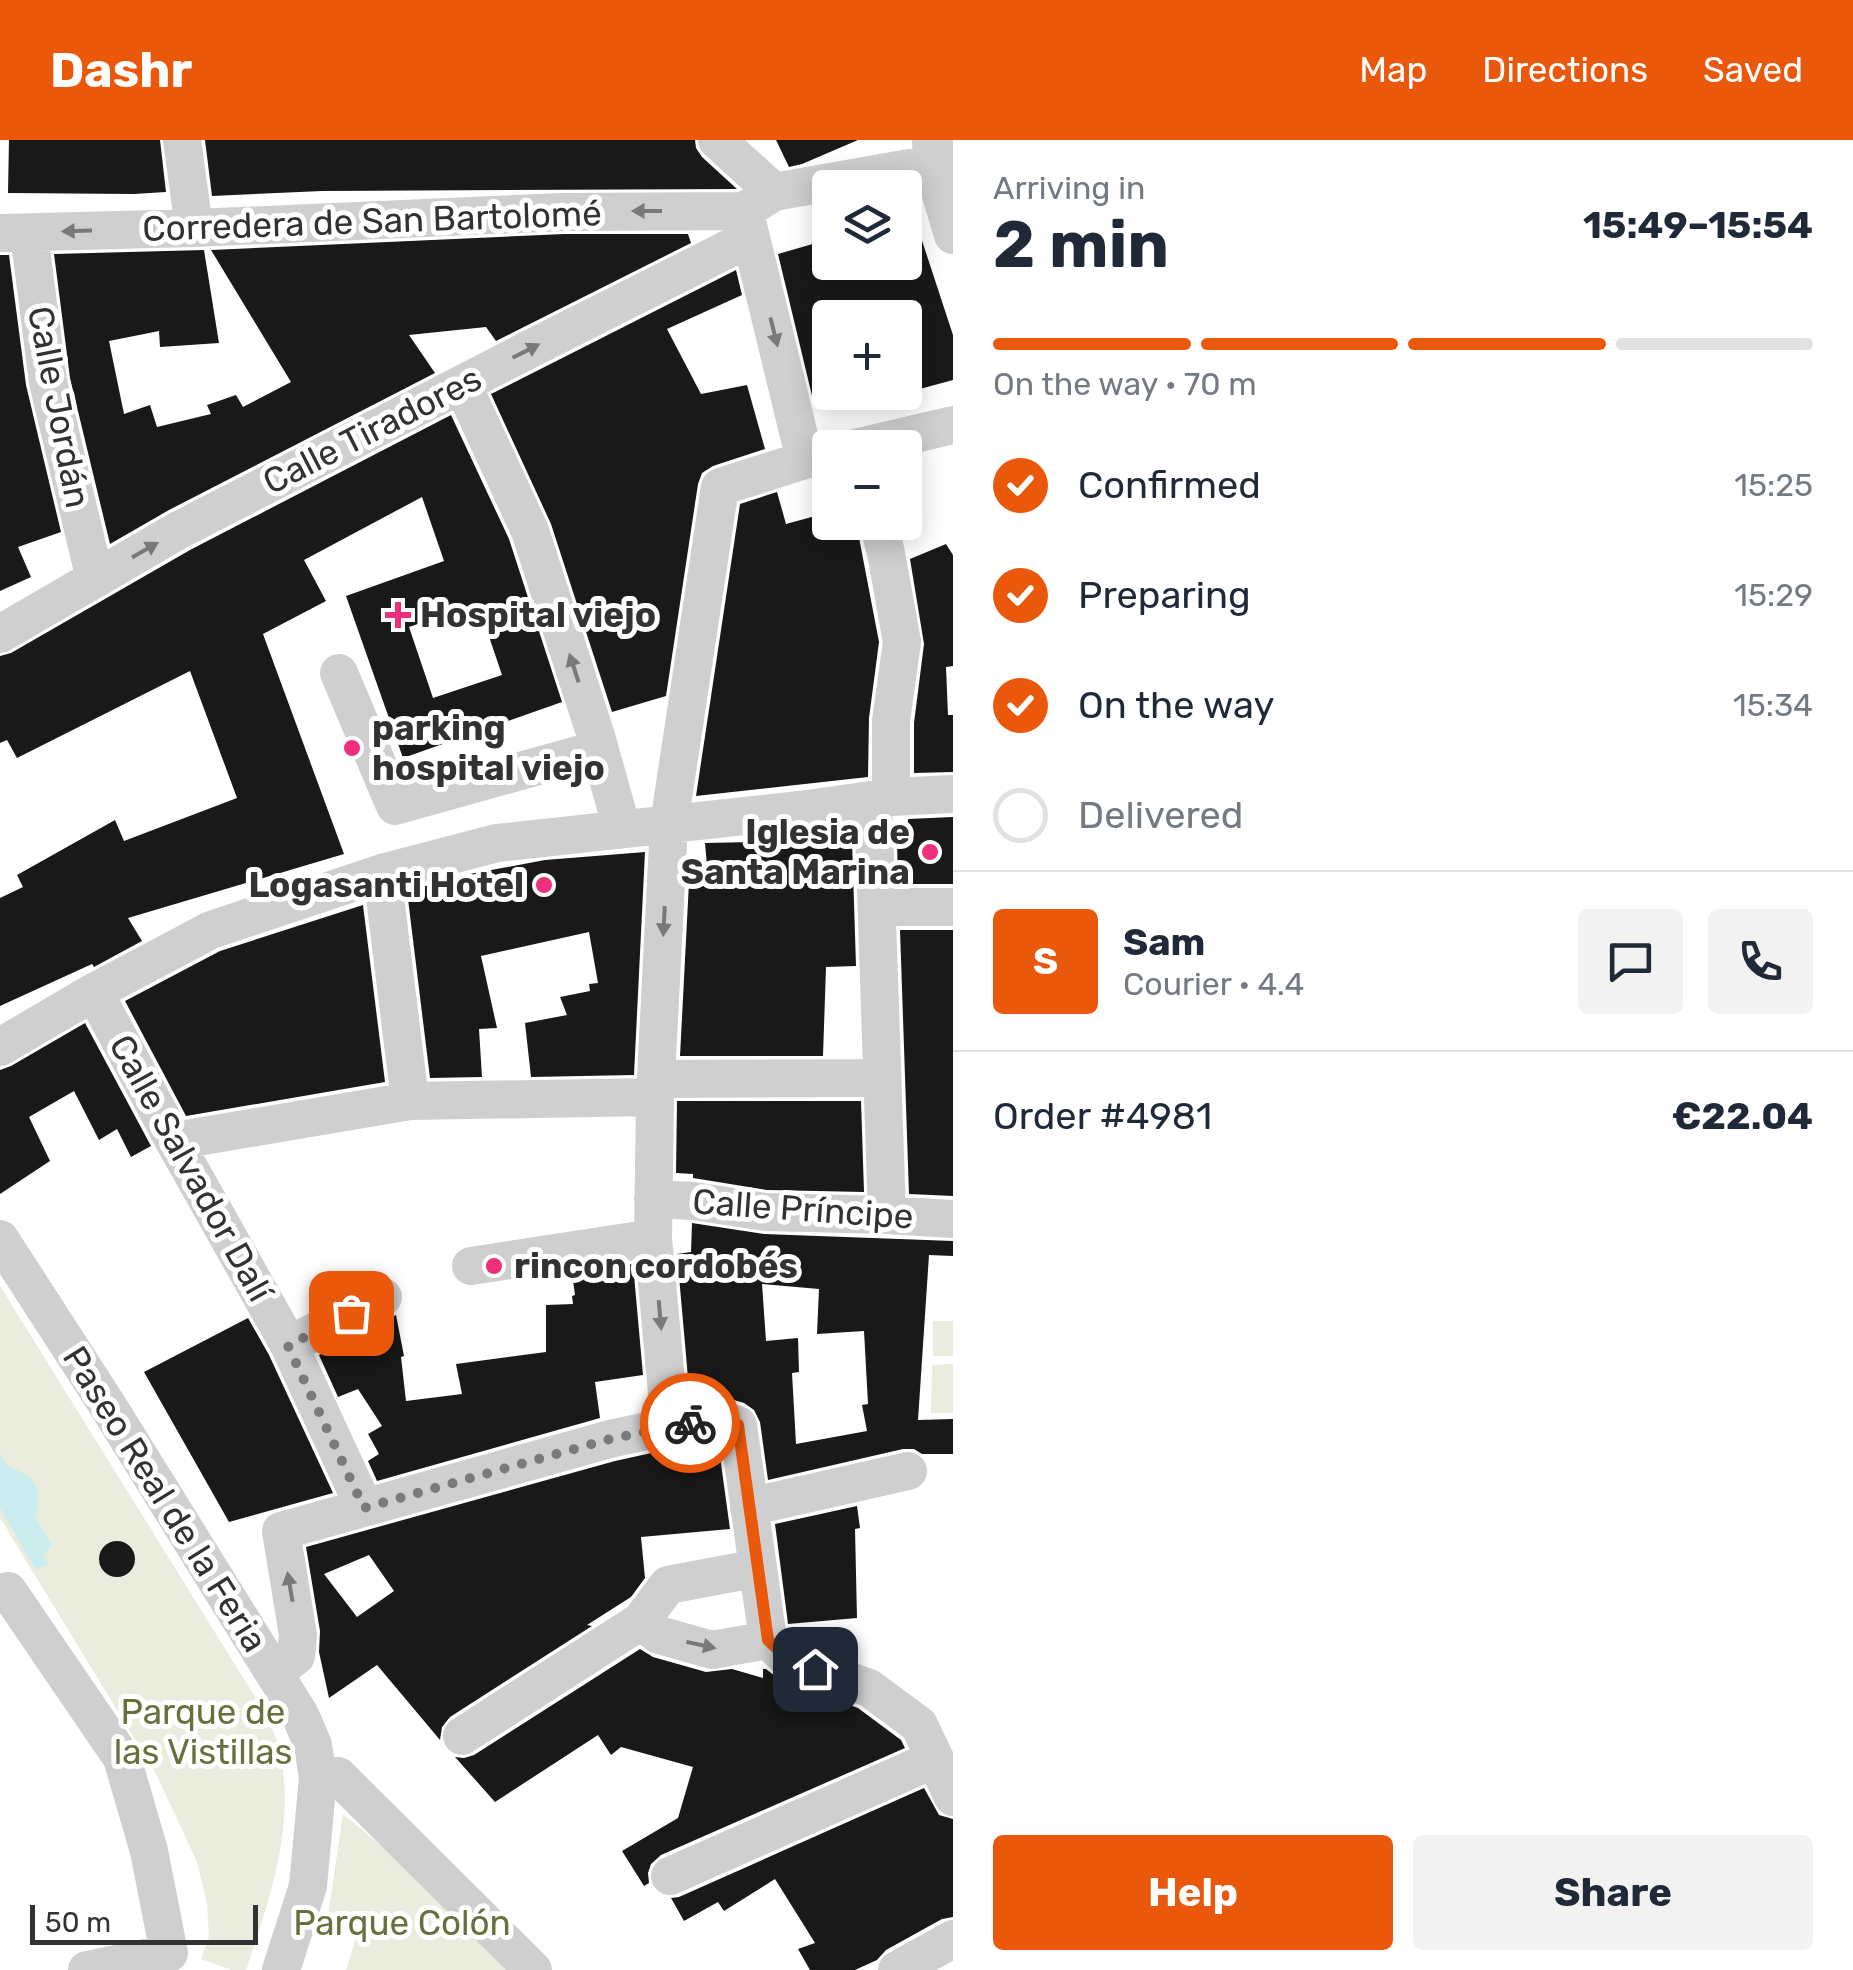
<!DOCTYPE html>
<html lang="en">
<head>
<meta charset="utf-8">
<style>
	body { margin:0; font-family:Rubik,sans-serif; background:#f2f2f3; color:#1f2937; height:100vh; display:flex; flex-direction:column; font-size:38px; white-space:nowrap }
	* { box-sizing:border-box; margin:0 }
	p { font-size:32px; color:#747a83 }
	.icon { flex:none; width:55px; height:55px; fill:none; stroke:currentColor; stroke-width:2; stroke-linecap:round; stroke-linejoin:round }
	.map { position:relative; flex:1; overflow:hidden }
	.drawer { display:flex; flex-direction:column; background:#fff; width:900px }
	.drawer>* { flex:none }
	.controls { position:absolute; left:812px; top:30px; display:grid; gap:20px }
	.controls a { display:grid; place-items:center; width:110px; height:110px; border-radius:10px; background:#fff; box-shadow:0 5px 25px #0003; font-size:50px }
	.scale { position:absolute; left:30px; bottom:25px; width:228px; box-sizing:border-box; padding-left:10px; border:5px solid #323232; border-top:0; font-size:28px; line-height:35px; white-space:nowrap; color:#323232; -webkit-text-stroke:8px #fff; paint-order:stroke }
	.pin { position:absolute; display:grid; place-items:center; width:85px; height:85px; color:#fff; margin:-42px; border-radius:20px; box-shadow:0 5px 15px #0006 }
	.courier { position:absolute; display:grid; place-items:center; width:100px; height:100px; margin:-50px; border:8px solid #ea580c; border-radius:50%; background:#fff; color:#222; box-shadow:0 2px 12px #0007 }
	.summary em { font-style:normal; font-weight:700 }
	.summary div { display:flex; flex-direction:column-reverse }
	.summary { display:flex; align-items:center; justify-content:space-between; height:170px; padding:0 40px }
	h1 { font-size:65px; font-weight:700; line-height:75px }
	.bar { display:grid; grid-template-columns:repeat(4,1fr); gap:15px 10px; align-content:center; height:120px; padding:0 40px }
	.bar i { height:12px; border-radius:8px; background:#e0e1e3 }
	.bar .selected { background:#ea580c }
	.bar p { grid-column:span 4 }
	.line { display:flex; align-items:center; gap:25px; padding:0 40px; border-top:2px solid #e0e1e3 }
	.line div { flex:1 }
	.round { display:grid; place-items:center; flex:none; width:105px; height:105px; border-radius:10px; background:#f2f2f3 }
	ol { padding:0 40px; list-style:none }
	li { display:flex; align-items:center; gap:30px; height:110px }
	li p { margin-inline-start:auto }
	li .icon { padding:10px; border-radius:50%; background:#ea580c; color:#fff; stroke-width:4 }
	li:last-child { color:#747a83 }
	li i { width:55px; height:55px; border:5px solid #e0e1e3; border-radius:50% }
	.cta { display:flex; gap:20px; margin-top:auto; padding:20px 40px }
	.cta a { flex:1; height:115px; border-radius:10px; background:#ea580c; color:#fff; font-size:40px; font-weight:700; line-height:115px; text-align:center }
	.cta a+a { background:#f2f2f3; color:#1f2937 }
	header { display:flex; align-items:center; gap:60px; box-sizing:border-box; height:140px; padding:0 50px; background:#ea580c; color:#fff }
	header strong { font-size:48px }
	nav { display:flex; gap:55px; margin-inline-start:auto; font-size:35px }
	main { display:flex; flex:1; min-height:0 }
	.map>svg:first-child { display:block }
</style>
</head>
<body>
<header>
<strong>Dashr</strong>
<nav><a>Map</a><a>Directions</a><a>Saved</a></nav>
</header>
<main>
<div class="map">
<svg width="953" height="1830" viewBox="0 0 953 1830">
	<rect width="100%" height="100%" fill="#fff"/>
	<!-- green -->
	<path fill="#eaecdd" d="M0,1146l265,427c4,9 9,19 12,28 22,76 -7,158 -31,229h-14l-31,-11 8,-23 -2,-33 -10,-41 -41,-88 -156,-256z
		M933,1181h20v35h-20z
		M953,1224v49h-22l1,-48z
		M343,1674l188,156h-185l10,-32 -29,-15z"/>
	<!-- water -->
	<path fill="#ccedef" d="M0,1314l7,12c28,10 37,21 28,50l17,30 -9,9 5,9 -12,6 -36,-62z"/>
	<!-- building -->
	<path fill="#191919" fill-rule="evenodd" d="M9,0h151l6,52 -32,2 -126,-1z
		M205,0h490l1,8 6,9 35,32 -415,2 -110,5z
		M776,0h82l-56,24 -13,3z
		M905,61h4l44,134v45l-48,13v-75h-75v82l-16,4 -36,-150 52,-15v23h75z
		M564,94h124l3,9 -195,98 -10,-14 -77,8 26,38 -266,137 -59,34 -40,-166 -16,-124 150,-4 15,93 -59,4 -1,-16 -50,10 15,73 26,-9 7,22 54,-13 -4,-9 29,-10 7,12 48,-25 -80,-132z
		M0,115h9l17,130 35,147 -43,15 13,30 -31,14z
		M736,130l6,25 -75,34 34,65 46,-9 18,64 -52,17 -11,7 -4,11 -32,212 -54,16 -61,-188 -60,-130z
		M451,275l58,124 53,163 -159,56 -57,-162 98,-35 -22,-64 -118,63 22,41 -63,33 81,220 -216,64 14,23 -48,26 -2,-3 -92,42v-108l23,-11 -6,-12 98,-55 9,21 113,-43 -47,-127 -173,87 -10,-18 -7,3v-87l11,-3 179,-103zM478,464l24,71 -69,23 -24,-71z
		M777,352l9,32 44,-12v10h26l23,120 -10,76 -1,59 -172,19 44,-292z
		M946,404l7,11v111l-7,1 2,48h5v57l-39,1v-50l10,-79 -14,-85z
		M953,677v67h-55l-1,-44h10l1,-21z
		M852,700l4,126 -30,1 -3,89h-143l10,-193 17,3 -2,-23z
		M645,712l-11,223 -103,2 -6,-54 42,-8 -7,-18 30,-6 -1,-7 9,-1 -9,-51 -108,24 16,72 -18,1 3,48 -52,1 -23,-187 63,-17 75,-14z
		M363,765l22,177 -199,34 -61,-115 95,-50z
		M900,790h53v266l-44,-2z
		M85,883l66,123 -20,11 -14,-28 -18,11 -25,-49 -45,26 21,44 -50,33v-124l11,-4z
		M677,961h184l3,91 -97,-2 -74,-12v-4l-17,-1z
		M692,1083l72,11 189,7v15l-24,-1 -11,165 35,-1v35h-31l-8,-5h-11l-135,31 -8,-58 -6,-12 -10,-7 -20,-6 -34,3 -13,-146 14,-2zM762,1144l57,5 -2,45 47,-3 4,73 -6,1 5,26 -71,13 -4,-71 7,-1 -1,-34 -32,3z
		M633,1124l10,111 -48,7 5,36 -223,63 -9,-20 11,-7 -11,-20 14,-8 -24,-37 -20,8 -19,-42 77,-40 8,41 -3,1 5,44 56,-7 -6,-30 90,-12v-47l27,-1 -1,-8 3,-1 -3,-22z
		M248,1178l21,37 64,138 -104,29 -85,-150z
		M718,1302l12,87 -89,8 4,41 -14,19 -44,28 5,1 -142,91 -8,10 -2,13 -63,-75 -48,33 -10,-46 1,-21 -14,-84 309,-86 59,-13zM369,1415l25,36 -37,26 -33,-43z
		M857,1366l3,22 -5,1 2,89 -69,6 -13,-100z
		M99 1419a18 18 0 1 1 36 0a18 18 0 1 1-36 0Z
		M640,1509l13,8 53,15 26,-3 31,9v-9h3l14,11 78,28 43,32 4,8 -244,107 -10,9 -3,9 1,10 -5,3 -22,-35 56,-33 15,-51 -72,-20 -10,8 -13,-20 -103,67 -40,-45 9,1 10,-3z
		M924,1648l15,27 14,4v98l-11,2 -56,31 -9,10 -22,10h-45l-12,-21 17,-6 -40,-64 -51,32 -6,-9 -34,19 -13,-23 8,-1z"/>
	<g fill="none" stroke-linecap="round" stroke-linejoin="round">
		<!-- minor -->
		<path stroke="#cfcfcf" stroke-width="38" d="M182,0l12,88
			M717,0l57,52
			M931,0l1,24 21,71
			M744,71l30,-19 158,-28 21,-10
			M745,73l60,247 25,-6
			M0,93l194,-5 369,-16 181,-1
			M29,93l19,149 47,197
			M462,244l68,147 66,205 26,93
			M855,308l98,-23
			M878,382l8,31 16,89 -11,79v76
			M0,494l179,-104 349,-180 222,-112
			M339,533l56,133 204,-57
			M873,661l14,414
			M382,733l28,228
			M877,767h76
			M94,852l80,149 115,204 75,162
			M0,907l94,-55 117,-62 171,-57 115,-30 311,-34 83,-12 62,-3
			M656,939l226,-1
			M174,1001l236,-40 245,-4
			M653,1059l41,2 71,11 122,3 66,4
			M0,1099l106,164 194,312 13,30 5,33 -10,108 -27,84
			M471,1126l182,-28
			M289,1205l94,-48
			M670,1286l-17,-188 2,-141 14,-273 51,-337 85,-27
			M749,1367l159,-36
			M758,1428l-90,17 -27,36 18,14 53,15 56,-10
			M0,1453l8,-2 114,167 27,93 20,102 -82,17
			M274,1533l22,-17 2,-21 -17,-104 329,-92 60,-13 48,-7 20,6 30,215 20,19 81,29 50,37 34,72
			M462,1596l179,-115
			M318,1638l20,-2 195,194
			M670,1736l265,-117
			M897,1830l56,-31"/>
	</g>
	<!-- one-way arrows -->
	<defs><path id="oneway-solid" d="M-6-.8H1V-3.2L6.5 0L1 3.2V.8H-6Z" transform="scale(2.5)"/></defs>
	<g fill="#797979">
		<use href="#oneway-solid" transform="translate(647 71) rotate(180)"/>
		<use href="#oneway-solid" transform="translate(77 91) rotate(178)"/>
		<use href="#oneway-solid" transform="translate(774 192) rotate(76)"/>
		<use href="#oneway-solid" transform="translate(526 211) rotate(-27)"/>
		<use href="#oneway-solid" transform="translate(145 410) rotate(-30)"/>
		<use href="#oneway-solid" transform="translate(574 528) rotate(-108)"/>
		<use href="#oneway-solid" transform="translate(664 781) rotate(93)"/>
		<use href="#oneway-solid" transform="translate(660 1175) rotate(85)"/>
		<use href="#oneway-solid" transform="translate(290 1447) rotate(-100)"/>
		<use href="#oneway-solid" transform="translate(701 1505) rotate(12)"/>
	</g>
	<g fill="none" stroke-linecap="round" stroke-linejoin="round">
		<!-- done -->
		<path stroke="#7a7a7a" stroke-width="10" stroke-dasharray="0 18" d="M351,1173l-63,33 76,162 246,-69 80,-16"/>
		<!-- route -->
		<path stroke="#ea580c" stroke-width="12" d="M690,1283l28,-4 20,6 30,215 20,19 27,10"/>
	</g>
	<!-- markers -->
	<g fill="#ee2f7e" stroke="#fff" stroke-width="4">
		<path d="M393 460h10v10h10v10h-10v10h-10v-10h-10v-10h10z"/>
		<circle cx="352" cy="608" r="10"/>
		<circle cx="930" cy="712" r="10"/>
		<circle cx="544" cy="745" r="10"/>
		<circle cx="494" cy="1126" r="10"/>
	</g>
	<g text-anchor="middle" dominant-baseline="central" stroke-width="10" stroke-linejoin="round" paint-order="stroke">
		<!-- street labels -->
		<g font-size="35" fill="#323232" stroke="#fff">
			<text transform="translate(372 81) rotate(-2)">Corredera de San Bartolomé</text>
			<text transform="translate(59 267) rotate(79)">Calle Jordán</text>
			<text transform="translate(372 290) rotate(-27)">Calle Tiradores</text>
			<text transform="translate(191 1028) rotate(61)">Calle Salvador Dalí</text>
			<text transform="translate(803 1069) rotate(4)">Calle Príncipe</text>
			<text transform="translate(165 1359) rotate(58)">Paseo Real de la Feria</text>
		</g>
		<!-- poi labels -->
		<g font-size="35" font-weight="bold" fill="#323232" stroke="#fff" text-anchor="start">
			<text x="420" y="475">Hospital viejo</text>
			<text x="372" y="588">parking<tspan x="372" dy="40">hospital viejo</tspan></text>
			<text x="910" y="692" text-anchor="end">Iglesia de<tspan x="910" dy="40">Santa Marina</tspan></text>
			<text x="524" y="745" text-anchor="end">Logasanti Hotel</text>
			<text x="514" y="1126">rincon cordobés</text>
		</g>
		<!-- park labels -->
		<g font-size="35" fill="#67713c" stroke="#fff">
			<text x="203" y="1572">Parque de<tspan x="203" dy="40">las Vistillas</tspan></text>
			<text x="402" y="1783">Parque Colón</text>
		</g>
	</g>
</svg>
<div class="controls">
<a><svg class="icon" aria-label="layers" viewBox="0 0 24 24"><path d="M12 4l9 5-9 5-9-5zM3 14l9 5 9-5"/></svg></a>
<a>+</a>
<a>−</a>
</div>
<div class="scale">50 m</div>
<div class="pin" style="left:351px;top:1173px;background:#ea580c"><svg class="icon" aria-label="bag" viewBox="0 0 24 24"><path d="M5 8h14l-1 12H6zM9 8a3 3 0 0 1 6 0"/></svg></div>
<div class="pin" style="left:815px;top:1529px;background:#1f2937"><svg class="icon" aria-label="home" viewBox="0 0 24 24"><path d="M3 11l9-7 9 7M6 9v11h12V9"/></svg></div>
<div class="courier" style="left:690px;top:1283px"><svg class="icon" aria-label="bike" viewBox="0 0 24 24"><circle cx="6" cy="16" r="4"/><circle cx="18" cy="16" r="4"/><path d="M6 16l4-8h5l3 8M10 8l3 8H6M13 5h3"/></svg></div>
</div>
<section class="drawer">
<div class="summary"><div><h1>2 min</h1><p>Arriving in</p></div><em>15:49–15:54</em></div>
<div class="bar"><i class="selected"></i><i class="selected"></i><i class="selected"></i><i></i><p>On the way · 70 m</p></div>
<ol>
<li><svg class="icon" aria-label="check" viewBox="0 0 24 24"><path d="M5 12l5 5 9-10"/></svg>Confirmed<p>15:25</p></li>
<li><svg class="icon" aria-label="check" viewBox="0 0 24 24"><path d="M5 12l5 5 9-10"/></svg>Preparing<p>15:29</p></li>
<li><svg class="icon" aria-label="check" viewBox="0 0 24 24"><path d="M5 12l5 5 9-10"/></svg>On the way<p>15:34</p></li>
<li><i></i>Delivered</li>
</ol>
<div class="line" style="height:180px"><b class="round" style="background:#ea580c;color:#fff">S</b><div><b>Sam</b><p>Courier · 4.4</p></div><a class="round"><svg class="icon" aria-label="chat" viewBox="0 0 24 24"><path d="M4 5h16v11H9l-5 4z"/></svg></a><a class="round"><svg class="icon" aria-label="phone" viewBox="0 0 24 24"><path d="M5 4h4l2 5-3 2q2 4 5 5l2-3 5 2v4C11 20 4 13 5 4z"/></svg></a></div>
<div class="line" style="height:130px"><div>Order #4981</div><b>€22.04</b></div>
<div class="cta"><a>Help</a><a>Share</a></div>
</section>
</main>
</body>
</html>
